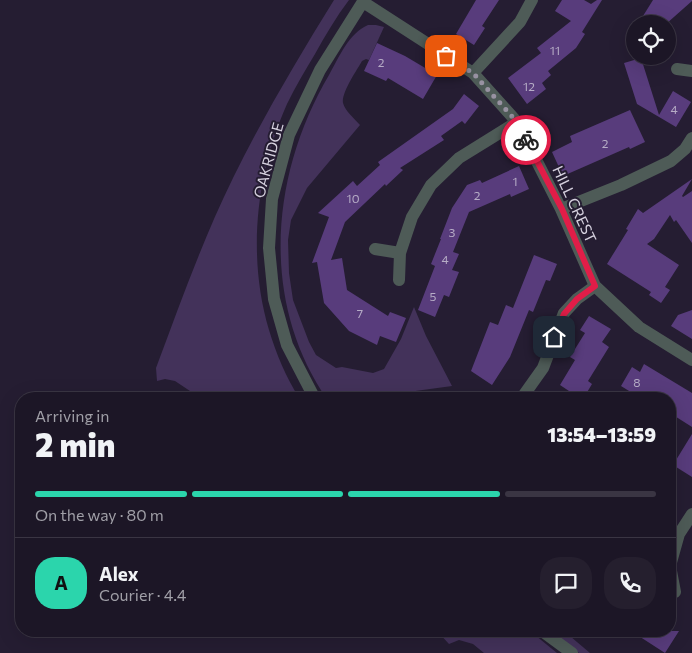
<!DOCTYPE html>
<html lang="en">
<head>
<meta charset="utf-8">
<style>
	body { margin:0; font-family:Commissioner,sans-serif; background:#251f2e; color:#f1f3f6; height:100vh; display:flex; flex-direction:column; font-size:19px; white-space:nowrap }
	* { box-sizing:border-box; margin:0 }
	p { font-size:16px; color:#a09fa7 }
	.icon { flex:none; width:28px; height:28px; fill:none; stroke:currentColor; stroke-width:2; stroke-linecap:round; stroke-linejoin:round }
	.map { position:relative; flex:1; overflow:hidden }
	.details { position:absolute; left:15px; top:392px; width:661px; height:245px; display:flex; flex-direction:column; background:#1c1626; border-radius:20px; box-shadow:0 5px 20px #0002,0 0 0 1px #3a3543 }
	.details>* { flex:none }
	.tools { position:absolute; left:626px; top:15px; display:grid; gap:10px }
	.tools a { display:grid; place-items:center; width:50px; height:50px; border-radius:50%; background:#1c1626; box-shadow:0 5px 20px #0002,0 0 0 1px #3a3543; font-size:25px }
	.pin { position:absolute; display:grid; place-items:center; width:42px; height:42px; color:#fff; margin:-21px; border-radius:10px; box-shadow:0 2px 8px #0006 }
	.courier { position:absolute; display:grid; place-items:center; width:50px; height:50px; margin:-25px; border:4px solid #e11d48; border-radius:50%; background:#fff; color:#222; box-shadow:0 1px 6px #0007 }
	.overview em { font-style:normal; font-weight:800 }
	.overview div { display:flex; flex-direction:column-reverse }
	.overview { display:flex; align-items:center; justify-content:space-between; height:85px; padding:0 20px }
	h1 { font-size:32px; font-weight:800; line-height:38px }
	.bar { display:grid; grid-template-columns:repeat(4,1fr); gap:8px 5px; align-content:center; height:60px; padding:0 20px }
	.bar i { height:6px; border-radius:4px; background:#3a3543 }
	.bar .current { background:#2bd5ac }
	.bar p { grid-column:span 4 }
	.line { display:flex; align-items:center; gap:12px; padding:0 20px; border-top:1px solid #3a3543 }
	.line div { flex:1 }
	.round { display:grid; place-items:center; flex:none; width:52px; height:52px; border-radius:20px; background:#251f2e }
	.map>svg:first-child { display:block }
</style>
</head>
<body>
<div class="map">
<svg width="692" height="653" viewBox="0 0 692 653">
	<rect width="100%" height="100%" fill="#251d32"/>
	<!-- green -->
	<path fill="#43325a" d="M334,0h15c-13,17 -24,36 -34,54 -10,17 -20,33 -28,50 -31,70 -40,152 -18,226 7,23 17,48 31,69h-98l-27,-18 -10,-2 -8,2 -1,-13c24,-64 47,-129 77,-190 30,-61 65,-120 101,-178z
		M368,25h8l8,2 -15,33 -3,-1 -4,2c-5,9 -21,32 -19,42 2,8 12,16 17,22l-53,63 -16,32 -3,20 1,33 4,27 16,42 7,13 20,13 6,-1 31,6 11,-4 17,-30 13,-32 12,29 26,50 -66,9 -7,4h-52c-68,-98 -56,-226 2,-324 10,-18 20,-42 39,-50z
		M437,631h93l27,22h-73l-11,-9 -14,-4 -10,4z
		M551,631h13l26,22h-11z"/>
	<!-- building -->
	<path fill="#583c7c" d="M476,0h23l-17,26 3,2 -11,17 -18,-11z
		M562,0h22l7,4 6,-4h5l-20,32 3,2 -9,14 -28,23 3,4 -9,8 4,6 -19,15 -19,-26 33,-25 -4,-5 34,-27 -16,-10z
		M653,0h39v1l-26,23h-28z
		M377,43l28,13 32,19 -14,24 -35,-21 -2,3 -22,-10z
		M641,58l18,57 14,-24 18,11 -15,25 -39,-23 -13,-41z
		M464,94l15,12 -14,18 -3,-3 -21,15 3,4 -44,28 3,2 -17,16 -1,-2 -40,38 -14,38 11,-2 5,32 41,26 2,-4 16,6 -10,24 -16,-6 -3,9 -28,-14 -25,-28 -7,-41 -5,1 17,-46 -11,-4 35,-32 4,5 23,-21 -2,-3 75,-53z
		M630,110l15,32 -15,7 -1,-2 -66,29 -11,-24 20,-10 -2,-6z
		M519,166l10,23 -18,8 -1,-3 -41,18 -16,40 6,2 -7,16 7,2 -10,25 -5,-2 -9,22 -17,-7 17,-44 -4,-2 10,-25h-1l12,-31 15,-23 13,-5 2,3z
		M692,179l-10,17 1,1 9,-6v52l-16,-23 -2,2 -4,-7 -16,24 -7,5 32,21 -14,22 5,3 -9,13 -12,-8 2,-3 -44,-28 21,-34 -2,-1 12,-20 5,4z
		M534,255l23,9 -7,17 -4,-1 -13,32 -4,-2 -19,47 -18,28 -21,-14 19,-49 8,3 8,-20 7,3z
		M692,310v29l-21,-13 7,-11z
		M589,316l22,13 -9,13 7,5 -21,34 4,3 -9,15h-2l-21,-14 15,-25 -5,-3 15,-24 -5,-3z
		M644,364l48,29v34l-22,-14v-14h-28l-21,-13 11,-19 8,5z
		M692,434v43l-19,-12z
		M631,631h48l-14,22z"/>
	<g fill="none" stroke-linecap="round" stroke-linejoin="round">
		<!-- minor -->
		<path stroke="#4e5b57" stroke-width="12" d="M363,2l110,71 44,49 44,87 34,77 44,41 53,33
			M677,69l15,2
			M473,73l47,-51 12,-22
			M561,209l60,-24 50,-24 14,-12 7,-11
			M375,249l25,4
			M399,280l1,-27 12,-36 19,-32 28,-27 58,-36
			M315,399l-28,-54 -13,-46 -5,-51 3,-49 17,-64 31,-65 44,-70
			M521,399l22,-31 21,-55 13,-14 18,-13
			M670,566l9,-32 13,-20
			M670,566l5,26
			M542,631l30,22"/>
	</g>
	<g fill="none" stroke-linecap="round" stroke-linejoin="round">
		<!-- done -->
		<path stroke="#9892a2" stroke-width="5" stroke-dasharray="0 9" d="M446,56l27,17 44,49 9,18"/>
		<!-- route -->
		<path stroke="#e11d48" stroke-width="6" d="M526,140l36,69 33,77 -18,13 -13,15 -10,23"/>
	</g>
	<g text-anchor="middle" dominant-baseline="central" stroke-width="4" stroke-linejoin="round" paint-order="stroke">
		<!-- number labels -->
		<g font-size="12" fill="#b6acc6">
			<text x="555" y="50">11</text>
			<text x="381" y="62">2</text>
			<text x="529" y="86">12</text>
			<text x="674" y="109">4</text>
			<text x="605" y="143">2</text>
			<text x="515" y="181">1</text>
			<text x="477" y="195">2</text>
			<text x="353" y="198">10</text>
			<text x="452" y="232">3</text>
			<text x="445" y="259">4</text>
			<text x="433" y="296">5</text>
			<text x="360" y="313">7</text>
			<text x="637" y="382">8</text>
		</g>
		<!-- street labels -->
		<g font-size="15" fill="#d6d1df" stroke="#251d32">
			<text transform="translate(268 160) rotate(-75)">OAKRIDGE</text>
			<text transform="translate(575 204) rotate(65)">HILL CREST</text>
		</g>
	</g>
</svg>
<div class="tools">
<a><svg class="icon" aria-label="locate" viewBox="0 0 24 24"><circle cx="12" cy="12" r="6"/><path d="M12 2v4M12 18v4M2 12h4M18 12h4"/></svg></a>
</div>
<div class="pin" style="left:446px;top:56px;background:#ea580c"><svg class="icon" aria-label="bag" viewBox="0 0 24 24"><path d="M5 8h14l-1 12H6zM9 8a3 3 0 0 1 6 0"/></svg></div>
<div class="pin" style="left:554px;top:337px;background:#1f2937"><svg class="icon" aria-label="home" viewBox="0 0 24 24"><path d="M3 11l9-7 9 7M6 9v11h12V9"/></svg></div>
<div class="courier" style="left:526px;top:140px"><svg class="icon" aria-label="bike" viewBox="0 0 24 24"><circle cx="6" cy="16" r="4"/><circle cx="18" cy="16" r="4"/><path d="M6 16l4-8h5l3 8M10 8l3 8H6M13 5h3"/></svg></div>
<section class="details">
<div class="overview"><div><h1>2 min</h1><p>Arriving in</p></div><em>13:54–13:59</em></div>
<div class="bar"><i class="current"></i><i class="current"></i><i class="current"></i><i></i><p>On the way · 80 m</p></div>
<div class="line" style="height:90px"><b class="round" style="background:#2bd5ac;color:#111">A</b><div><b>Alex</b><p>Courier · 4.4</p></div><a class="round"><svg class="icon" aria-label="chat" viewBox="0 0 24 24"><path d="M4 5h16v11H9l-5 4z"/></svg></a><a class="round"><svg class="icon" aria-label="phone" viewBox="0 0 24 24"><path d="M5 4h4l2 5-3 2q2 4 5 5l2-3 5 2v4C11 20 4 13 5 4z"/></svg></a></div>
</section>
</div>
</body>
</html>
